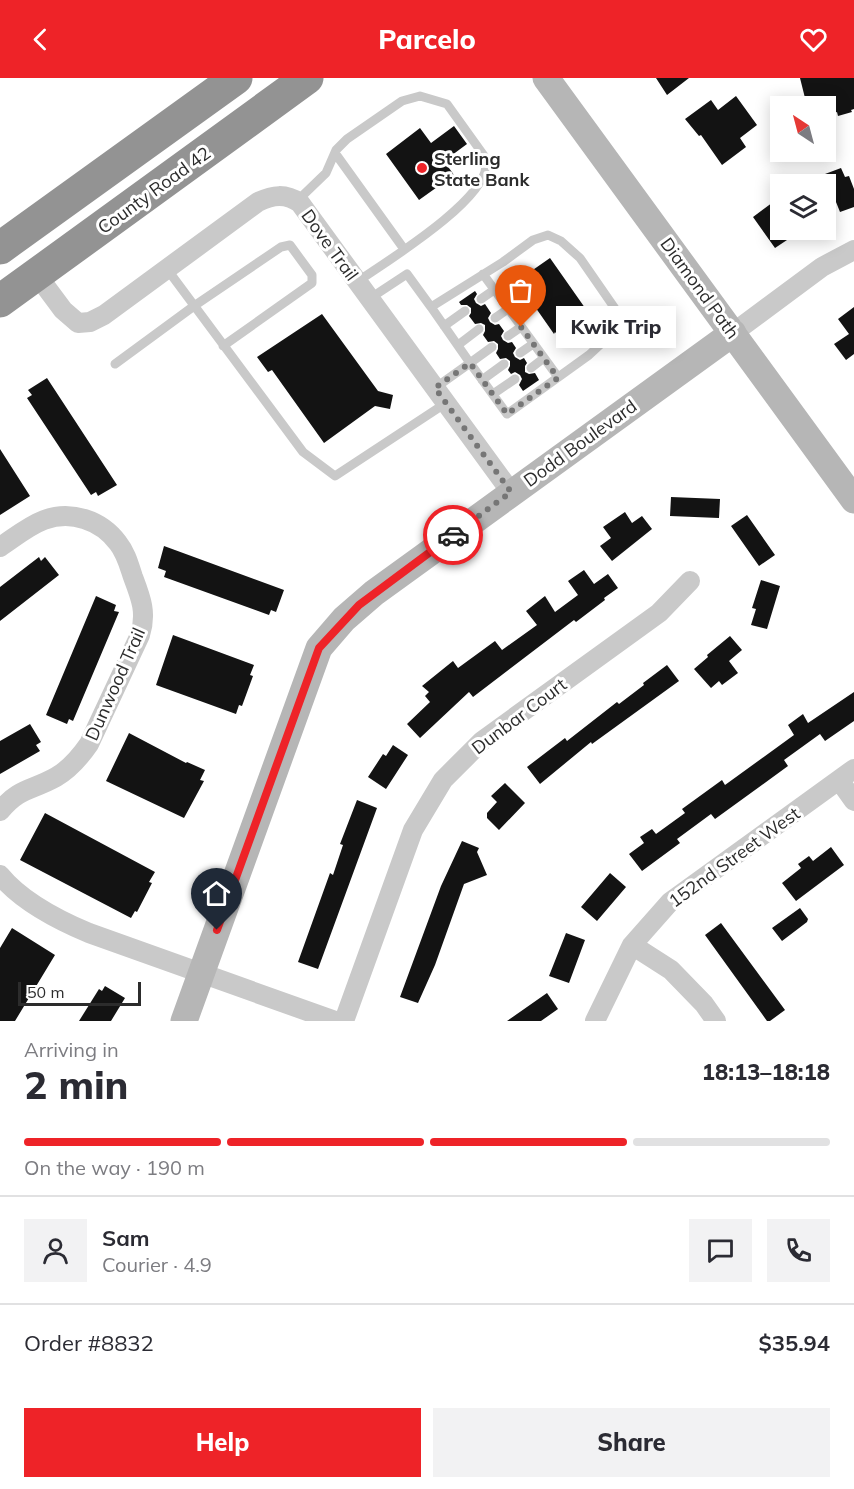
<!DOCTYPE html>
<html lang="en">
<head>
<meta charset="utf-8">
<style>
	body { margin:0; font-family:Mulish,sans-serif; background:#f2f2f3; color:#2b2b33; height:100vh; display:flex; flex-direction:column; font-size:22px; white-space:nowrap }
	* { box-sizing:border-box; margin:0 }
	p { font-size:20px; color:#7c7c81 }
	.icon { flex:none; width:33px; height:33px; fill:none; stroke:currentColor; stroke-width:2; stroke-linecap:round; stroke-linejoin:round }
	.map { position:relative; height:943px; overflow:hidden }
	.side { display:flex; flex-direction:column; background:#fff; flex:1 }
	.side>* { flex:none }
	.needle { width:39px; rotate:324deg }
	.buttons { position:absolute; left:770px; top:18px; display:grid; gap:12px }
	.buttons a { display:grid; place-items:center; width:66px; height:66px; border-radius:0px; background:#fff; box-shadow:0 3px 15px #0003; font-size:30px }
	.scale { position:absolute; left:18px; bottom:15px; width:123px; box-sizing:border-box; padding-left:6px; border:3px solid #2c2c2c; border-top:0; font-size:16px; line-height:21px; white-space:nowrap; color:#2c2c2c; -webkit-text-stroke:4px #fff; paint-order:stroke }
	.pin { position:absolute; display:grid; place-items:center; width:51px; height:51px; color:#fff; margin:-62px -26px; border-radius:50% 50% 50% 0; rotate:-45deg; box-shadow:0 0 6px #0007 }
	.pin .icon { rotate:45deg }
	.courier { position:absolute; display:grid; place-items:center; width:60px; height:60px; margin:-30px; border:4px solid #ee2328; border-radius:50%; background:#fff; color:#222; box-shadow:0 2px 8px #0007 }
	.bubble { position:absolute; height:42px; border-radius:0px; background:#fff; box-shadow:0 3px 15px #0003; font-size:20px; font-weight:800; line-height:42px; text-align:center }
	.summary em { font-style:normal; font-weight:800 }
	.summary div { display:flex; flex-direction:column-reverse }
	.summary { display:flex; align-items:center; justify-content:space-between; height:102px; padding:0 24px }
	h1 { font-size:39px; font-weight:800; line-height:45px }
	.bar { display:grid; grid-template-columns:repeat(4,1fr); gap:9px 6px; align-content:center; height:72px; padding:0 24px }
	.bar i { height:8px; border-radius:4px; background:#e1e1e2 }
	.bar .on { background:#ee2328 }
	.bar p { grid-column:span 4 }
	.line { display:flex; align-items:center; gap:15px; padding:0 24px; border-top:2px solid #e1e1e2 }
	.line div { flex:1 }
	.round { display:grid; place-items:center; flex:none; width:63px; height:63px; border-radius:0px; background:#f2f2f3 }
	.primary-button { display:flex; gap:12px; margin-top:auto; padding:12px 24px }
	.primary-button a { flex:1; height:69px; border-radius:0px; background:#ee2328; color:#fff; font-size:24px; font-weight:800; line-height:69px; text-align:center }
	.primary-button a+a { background:#f2f2f3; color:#2b2b33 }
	header { display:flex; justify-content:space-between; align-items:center; height:78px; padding:0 24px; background:#ee2328; color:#fff; font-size:27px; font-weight:800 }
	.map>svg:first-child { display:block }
</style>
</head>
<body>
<header><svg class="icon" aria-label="back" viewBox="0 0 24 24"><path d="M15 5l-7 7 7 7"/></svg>Parcelo<svg class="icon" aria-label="heart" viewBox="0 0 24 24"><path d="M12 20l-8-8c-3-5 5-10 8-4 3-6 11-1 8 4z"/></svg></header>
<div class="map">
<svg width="854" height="943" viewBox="0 0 854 943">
	<rect width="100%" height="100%" fill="#fff"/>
	<!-- building -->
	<path fill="#131313" d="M656,0h33l-22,17z
		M800,0h54v31l-3,1 1,2 -14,4 -1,-4 -12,4v-10h-18z
		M736,18l21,29 -17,13 6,9 -24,18 -21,-30 -2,1 -14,-17 26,-19 7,10z
		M454,48l13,18 -23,17 10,14 -35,25 -33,-46 34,-26 11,15z
		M841,90l4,9 4,-1 5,13v18l-14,5 -8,-20 -7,2v-20z
		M780,119v33h4l6,8 -15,10 -22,-31z
		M550,180l40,57 -31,22 -4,-5 -1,2 -37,-53z
		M475,213l2,3 -3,5 2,4 5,3 4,-2 6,9 -3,5 2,4 5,3 4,-1 5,7 -3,5 2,4 5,3 4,-1 4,6 -3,5 2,4 5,3 4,-2 3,5 -2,3v6l4,2 6,-1 4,7 -16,11 -4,-6 3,-6 -2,-4 -5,-3 -4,2 -3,-4 2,-4v-5l-4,-3 -6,1 -4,-6 2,-4v-5l-4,-3 -6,1 -5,-7 2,-4v-6l-4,-2 -6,1 -6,-8 2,-3v-5l-4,-3h-6l-2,-3z
		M854,229v47l-8,6 -12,-16 15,-10 -11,-15z
		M322,236l56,77 15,4 -3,14 -15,-3 -51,37 -52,-73 -4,2 -11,-15z
		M47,300l70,107 -19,11 -2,-4 -5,3 -64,-97 5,-3 -4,-5z
		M0,371l30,47 -30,19z
		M671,419l49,2 -1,19 -49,-2z
		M625,434l7,11 10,-7 10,13 -40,32 -12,-15 11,-8 -8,-11z
		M747,437l28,40 -16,11 -28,-40z
		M164,468l120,44 -8,22 -5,-2 -2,5 -105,-38 2,-6 -8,-3z
		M39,479l2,4 4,-4 14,18 -59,46v-34z
		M584,492l10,14 14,-10 10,14 -14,10 1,2 -29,22 -2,-2 -101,77 -4,-5 -49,46 -13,-14 23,-22 -5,-6 4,-4 -7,-6 31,-25 5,7 37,-27 7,9 35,-25 -11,-14 19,-15 10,16 23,-17 -10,-14z
		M761,502l19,6 -13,43 -16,-4 5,-16 -4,-1z
		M96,518l20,9 -2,6 5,1 -46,109 -4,-2 -2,5 -21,-9z
		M173,557l81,30 -4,10 3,1 -11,30 -3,-1 -3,9 -80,-29z
		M730,558l12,14 -13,11 9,12 -16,12 -3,-4 -8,7 -17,-19 14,-12 -1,-2z
		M667,587l12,16 -87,63 -1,-2 -51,42 -13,-17 38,-29 2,3 50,-39 2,2 25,-19 -1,-2z
		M854,614v29l-29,20 -5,-7 -36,26 4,6 -73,53 -4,-5 -34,25 3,4 -38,28 -13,-17 15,-11 -4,-6 12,-8 4,5 29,-21 -3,-4 40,-29 3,5 69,-50 -6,-10 15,-11 5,9z
		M30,646l11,18 -5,3 4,6 -40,23v-33z
		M129,655l57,30 1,-1 18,8 -5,10 4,1 -20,37 -78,-37z
		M393,667l15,10 -22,34 -18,-12 15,-23 3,2z
		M505,705l20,20 -26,27 -12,-12v-5l10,-11 -6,-6z
		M357,722l20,8 -59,161 -20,-7 32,-89 3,2 10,-30 -3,-1z
		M45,735l110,59 -6,10 3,1 -15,29 -2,-1 -4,7 -111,-58z
		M462,763l17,7 -2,4 10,23 -23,9 -29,81 -17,38 -18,-6 41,-111z
		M831,769l13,18 -48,36 -14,-18 19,-15 -3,-4 11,-8 4,5z
		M610,795l16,14 -29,34 -16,-14z
		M800,830l8,11 -1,3 -25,19 -10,-13z
		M721,845l64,87 -15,11h-3l-62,-86z
		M12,850l43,27 -40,66h-15v-73z
		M566,855l19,7 -16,43 -20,-7z
		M105,908l20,12 -14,23h-32l20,-32 3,2z
		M547,915l11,16 -17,12h-34z"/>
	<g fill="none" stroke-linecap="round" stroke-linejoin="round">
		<!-- lane -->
		<path stroke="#c9c9c9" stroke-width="9" d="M335,75l69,96
			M297,123l29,-28 10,-23 11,-11 55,-38 18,-5 27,8 38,53c0,3 2,6 1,9 -2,36 -99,95 -129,116
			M167,191l136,183 32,24 111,-73
			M483,196l75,103
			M369,221l38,-25 24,33 72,-45 30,-22 15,-5 13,6 19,17 36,52 2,18 -29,27 -82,59 -37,-51 -35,25
			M481,221l13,-9
			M431,229l39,56 22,-16
			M495,240l13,-9
			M444,248l21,-15
			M508,258l13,-9
			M458,267l21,-16
			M520,275l13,-9
			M115,286l79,-58 87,-59 9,-2 22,30v8l-89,63
			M531,290l13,-10
			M482,302l22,-16
			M493,316l22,-15"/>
		<!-- street -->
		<path stroke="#c9c9c9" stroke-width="20" d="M37,197l26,35 15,13 12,-1 14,-7 154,-113c15,-7 27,-9 42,1l211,289
			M733,255l89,-66 32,-17
			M0,469c14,-9 28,-21 44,-27 27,-10 57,0 74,23 8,10 11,22 15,34 8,21 14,36 7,58l-51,109c-9,13 -19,25 -33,33 -25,14 -36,10 -56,34
			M839,702l15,21
			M0,797c22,27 58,45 89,58l246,88
			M632,867l39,25 33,34 12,17
			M344,943l69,-191 30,-50 39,-39 177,-128 31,-32
			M595,943l37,-76 38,-43 184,-133"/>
		<!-- secondary -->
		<path stroke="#b6b6b6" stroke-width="27" d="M546,0l308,422
			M184,943l135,-373 25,-29 30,-26 359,-260"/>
		<!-- highway -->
		<path stroke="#939393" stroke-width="33" d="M0,170l236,-170
			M0,223l307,-223"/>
	</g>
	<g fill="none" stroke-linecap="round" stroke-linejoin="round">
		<!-- done -->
		<path stroke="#767676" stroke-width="6" stroke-dasharray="0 10.8" d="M453,457l58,-43 -76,-104 35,-25 37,51 51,-36 -37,-51"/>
		<!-- route -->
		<path stroke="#ee2328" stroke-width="8" d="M217,852l102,-282 40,-43 94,-70"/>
	</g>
	<!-- markers -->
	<circle fill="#ee2328" stroke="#fff" stroke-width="2" cx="422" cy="90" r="6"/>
	<g text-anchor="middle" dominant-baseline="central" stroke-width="6" stroke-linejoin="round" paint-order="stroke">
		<!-- poi labels -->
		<g font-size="18" font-weight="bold" fill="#2c2c2c" stroke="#fff" text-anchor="start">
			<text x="434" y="80">Sterling<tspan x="434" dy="21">State Bank</tspan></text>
		</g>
		<!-- street labels -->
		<g font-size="18" fill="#2c2c2c" stroke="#fff">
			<text transform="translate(154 112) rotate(-36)">County Road 42</text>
			<text transform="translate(330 167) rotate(54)">Dove Trail</text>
			<text transform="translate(700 210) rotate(54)">Diamond Path</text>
			<text transform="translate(580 365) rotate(-36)">Dodd Boulevard</text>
			<text transform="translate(115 606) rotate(-66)">Dunwood Trail</text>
			<text transform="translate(519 638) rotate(-37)">Dunbar Court</text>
			<text transform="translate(734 779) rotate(-36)">152nd Street West</text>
		</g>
	</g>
</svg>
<div class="buttons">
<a><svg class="needle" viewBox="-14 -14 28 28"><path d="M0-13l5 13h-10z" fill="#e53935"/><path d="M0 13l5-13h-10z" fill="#7c7c81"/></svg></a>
<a><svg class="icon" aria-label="layers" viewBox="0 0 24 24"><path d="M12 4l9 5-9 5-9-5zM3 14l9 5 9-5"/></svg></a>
</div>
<div class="scale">50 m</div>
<div class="pin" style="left:521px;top:249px;background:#ea580c"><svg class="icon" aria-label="bag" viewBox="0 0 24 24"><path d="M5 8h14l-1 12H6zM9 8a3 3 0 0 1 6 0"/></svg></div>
<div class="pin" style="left:217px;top:852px;background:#1f2937"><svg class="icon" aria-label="home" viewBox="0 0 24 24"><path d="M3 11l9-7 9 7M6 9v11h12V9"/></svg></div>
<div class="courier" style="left:453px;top:457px"><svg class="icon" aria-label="car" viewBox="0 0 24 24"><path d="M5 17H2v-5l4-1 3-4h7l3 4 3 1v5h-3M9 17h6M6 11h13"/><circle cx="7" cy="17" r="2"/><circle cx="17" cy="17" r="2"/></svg></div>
<div class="bubble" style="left:556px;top:228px;width:120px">Kwik Trip</div>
</div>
<section class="side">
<div class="summary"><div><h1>2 min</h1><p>Arriving in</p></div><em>18:13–18:18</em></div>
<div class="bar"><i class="on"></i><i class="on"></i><i class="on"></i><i></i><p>On the way · 190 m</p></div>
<div class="line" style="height:108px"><a class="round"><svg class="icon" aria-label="person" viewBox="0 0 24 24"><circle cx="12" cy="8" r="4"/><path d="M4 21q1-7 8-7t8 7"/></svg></a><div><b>Sam</b><p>Courier · 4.9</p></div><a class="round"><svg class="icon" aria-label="chat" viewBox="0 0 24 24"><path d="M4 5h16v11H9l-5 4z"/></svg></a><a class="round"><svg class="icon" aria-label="phone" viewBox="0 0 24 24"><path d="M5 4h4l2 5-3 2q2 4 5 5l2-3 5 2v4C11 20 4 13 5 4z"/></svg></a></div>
<div class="line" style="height:78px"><div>Order #8832</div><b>$35.94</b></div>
<div class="primary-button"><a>Help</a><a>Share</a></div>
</section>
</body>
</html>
